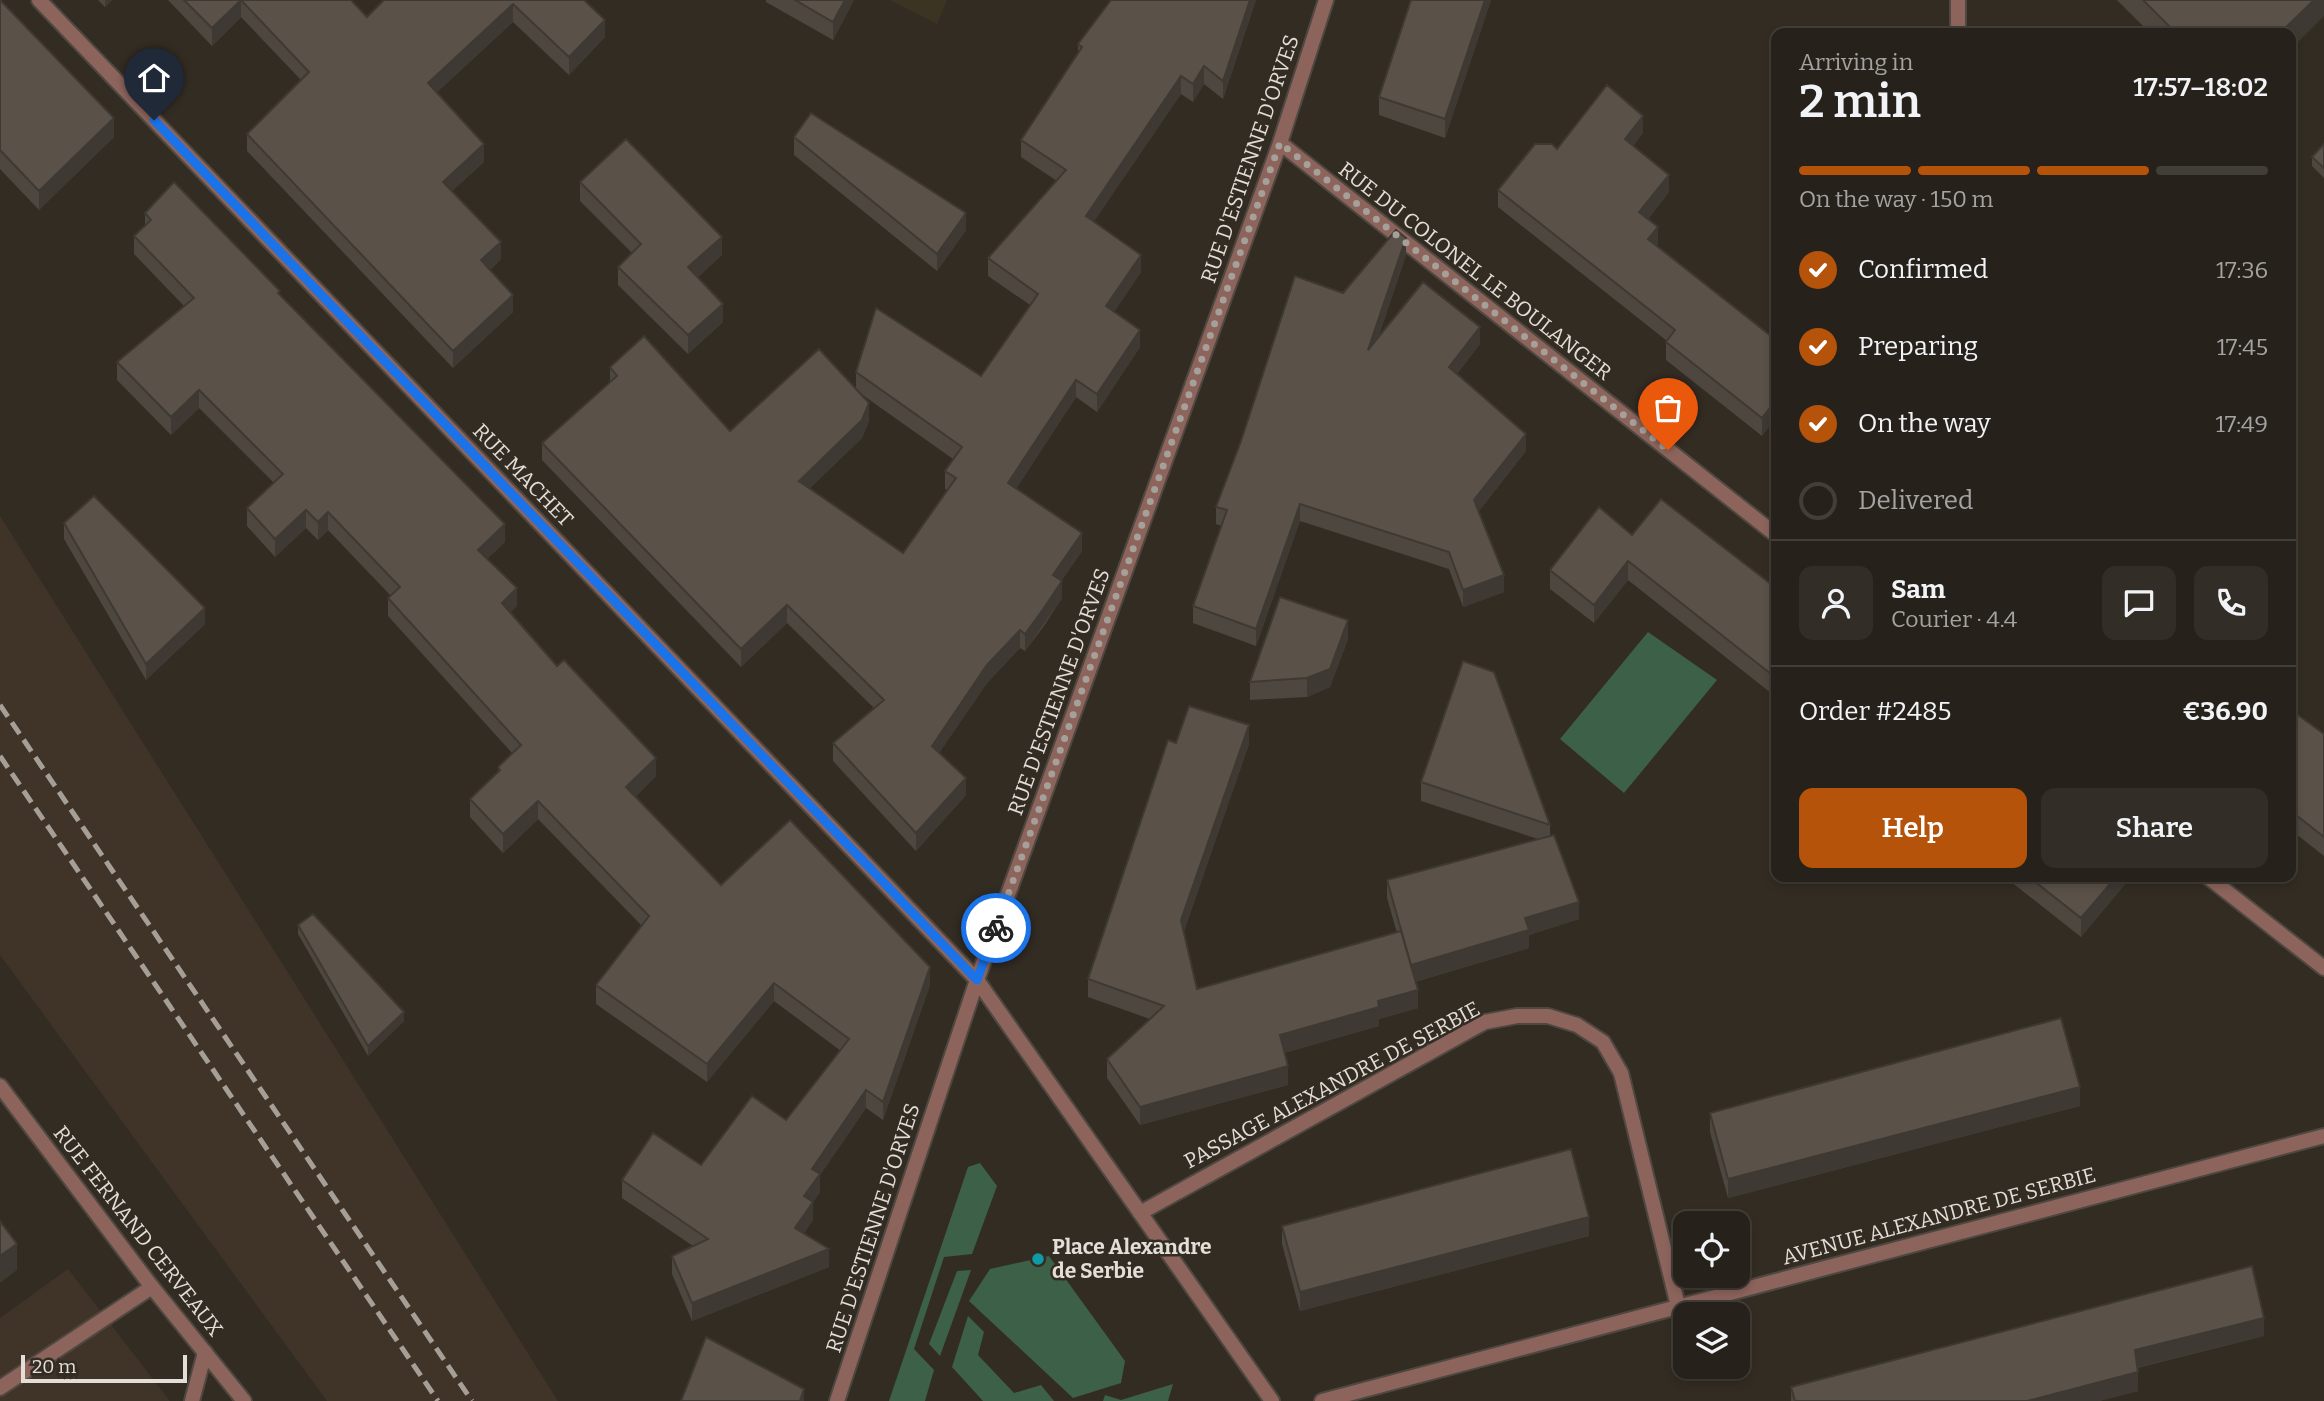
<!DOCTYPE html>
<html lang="en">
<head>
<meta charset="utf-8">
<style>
	body { margin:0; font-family:Bitter,serif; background:#322e27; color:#f1f3f6; height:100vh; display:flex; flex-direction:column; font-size:26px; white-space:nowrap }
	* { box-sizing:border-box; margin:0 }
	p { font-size:23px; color:#a4a3a2 }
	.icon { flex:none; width:38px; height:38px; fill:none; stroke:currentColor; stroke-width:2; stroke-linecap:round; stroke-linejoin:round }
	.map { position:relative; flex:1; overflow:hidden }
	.sheet { position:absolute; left:1771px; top:28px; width:525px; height:854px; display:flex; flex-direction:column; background:#26211a; border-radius:14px; box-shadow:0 4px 10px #0003,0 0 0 2px #423e39 }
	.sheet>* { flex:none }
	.tools { position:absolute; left:1673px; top:1211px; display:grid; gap:14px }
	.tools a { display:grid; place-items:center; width:77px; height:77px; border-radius:14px; background:#26211a; box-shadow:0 4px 10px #0003,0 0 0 2px #423e39; font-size:35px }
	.scale { position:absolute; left:21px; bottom:18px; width:166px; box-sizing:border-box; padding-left:7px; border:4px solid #e3ded8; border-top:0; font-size:19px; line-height:24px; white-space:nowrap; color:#e3ded8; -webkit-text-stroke:5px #332c23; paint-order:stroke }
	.pin { position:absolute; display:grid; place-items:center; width:60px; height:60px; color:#fff; margin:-72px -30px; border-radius:50% 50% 50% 0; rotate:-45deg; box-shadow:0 0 7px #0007 }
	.pin .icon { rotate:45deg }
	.courier { position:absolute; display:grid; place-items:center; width:70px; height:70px; margin:-35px; border:5px solid #1a73e8; border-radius:50%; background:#fff; color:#222; box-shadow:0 2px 9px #0007 }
	.head em { font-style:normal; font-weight:600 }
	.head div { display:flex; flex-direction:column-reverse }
	.head { display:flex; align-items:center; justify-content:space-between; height:119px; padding:0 28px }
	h1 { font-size:46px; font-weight:600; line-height:52px }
	.bar { display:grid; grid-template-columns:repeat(4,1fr); gap:10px 7px; align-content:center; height:84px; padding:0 28px }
	.bar i { height:9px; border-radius:5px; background:#423e39 }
	.bar .on { background:#b45309 }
	.bar p { grid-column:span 4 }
	.line { display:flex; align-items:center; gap:18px; padding:0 28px; border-top:2px solid #423e39 }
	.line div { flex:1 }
	.round { display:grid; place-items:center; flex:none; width:74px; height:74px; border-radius:14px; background:#322e27 }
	ol { padding:0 28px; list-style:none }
	li { display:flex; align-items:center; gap:21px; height:77px }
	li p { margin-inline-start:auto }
	li .icon { padding:7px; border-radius:50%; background:#b45309; color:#fff; stroke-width:4 }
	li:last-child { color:#a4a3a2 }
	li i { width:38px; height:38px; border:4px solid #423e39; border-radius:50% }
	.primary-button { display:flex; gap:14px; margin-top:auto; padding:14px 28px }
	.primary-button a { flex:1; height:80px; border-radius:14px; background:#b45309; color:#fff; font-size:28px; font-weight:600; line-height:80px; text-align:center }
	.primary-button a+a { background:#322e27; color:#f1f3f6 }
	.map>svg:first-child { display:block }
</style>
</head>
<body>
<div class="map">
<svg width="2324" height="1401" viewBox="0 0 2324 1401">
	<rect width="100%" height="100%" fill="#332c23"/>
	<!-- built -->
	<path fill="#3f3427" d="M0,516l558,885h-231l-327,-446z
		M68,1269l102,132h-170v-83z"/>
	<!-- education -->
	<path fill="#3c3423" d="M890,0h57l-10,24z"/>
	<!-- green -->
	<path fill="#3c6048" d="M1648,632l69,48 -93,113 -64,-54z
		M980,1163l17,23 -25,68 -28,3 -30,92 20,21 -9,31h-36l79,-234z
		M1049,1256l76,105 -4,22 -48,15 -104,-97 21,-32z
		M971,1270l-31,86 -11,-12 28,-73z
		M968,1316l16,16 -6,23 36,38 27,-8 13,16h-71l-31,-34z
		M1173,1384l-5,17h-65l2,-6 16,5z"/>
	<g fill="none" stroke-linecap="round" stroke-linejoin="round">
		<!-- lane casing -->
		<g stroke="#4f4840" stroke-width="18">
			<path id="lane" d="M1958,0v33
				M0,1388l152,-101
				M192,1401l13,-49"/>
		</g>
		<!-- street casing -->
		<g stroke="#4f4840" stroke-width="18">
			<path id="street" d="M39,0l938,980 295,421
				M1280,143l496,392
				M2208,877l116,91
				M0,1086l152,201 92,114
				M1140,1213l345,-191 32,-6h31l29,9 26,17 18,31 57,233
				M837,1401l140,-421 303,-837 46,-143
				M1322,1401l1002,-265"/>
		</g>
		<!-- lane -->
		<use href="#lane" stroke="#8c645c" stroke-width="14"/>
		<!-- street -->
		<use href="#street" stroke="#8c645c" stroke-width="14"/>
		<!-- rail -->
		<path stroke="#a59f98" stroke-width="5" stroke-dasharray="14 7" stroke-linecap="butt" d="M0,705l472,696
			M0,756l438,645"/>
	</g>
	<!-- wall -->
	<path fill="#4d473f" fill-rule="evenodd" d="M0,0l114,137 -75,73 -39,-41z
		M98,0h14l-7,7z
		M168,0h183l16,17 17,-17h200l21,37 -36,38 -56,-53 -77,71 48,69 -32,29 49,68 -11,11 23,42 -60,56 -206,-217v-17l54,-54 -60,-63 -29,29z
		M766,0h88l-21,40 -67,-38z
		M1256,0l-33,99 -19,-15 -11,18 -12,-8 -87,127 47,51 -27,40 26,35 -43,65 -21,-15 -60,92 66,62 -20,29v18l-18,28 -19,25 -5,-3 -33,35 -48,70 27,42 -50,56 -83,-90v-18l41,-35 -87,-85 -46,44 -199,-207v-17l68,-60v-16l120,64 126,-42v-17l125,4 49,-71 -42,-29v-18l69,-77 -36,-24v-17l57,-86v-10zM857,391l96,68 -8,12v18l3,1 -45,63 -93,-65 52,-50 7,-17z
		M1411,0h80l-46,138 -66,-23v-18z
		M2117,0h207l-33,33h-141z
		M1643,133l-10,13 36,46 -21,27 10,25 -1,1 119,95v78l-14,18 -96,-76v-18l1,-1 -169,-134v-17l59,-41z
		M794,137l172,93 -29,41 -143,-116z
		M2324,144v34l-12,-12v-9z
		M580,182l142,73 -24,22 25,45 -35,32 -70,-69v-18l14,-14 -52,-52z
		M145,213l135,83 225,246 -18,17 30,47 -7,6 146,164 -21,21 86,88 209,100 -47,135 -17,-12 -46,67v17l-7,10v18l-9,13 25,34 -137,54 -20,-47v-18l21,-10 -71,-48v-18l79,-15 85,-45 55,-69 -67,-50 -67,81 -111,-78v-19l46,-59 -104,-107 -35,34 -33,-36v-18l28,-26v-6l14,-14 -124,-137v-18l3,-2 -63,-66 -10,10 -12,-12 -31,29 -28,-31v-18l27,-25 -75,-75 -28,27 -54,-55v-18l67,-56 -50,-52v-18l11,-10z
		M1406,255l-28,83 102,6 -23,30 69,77 -47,60 25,81 -41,15 -14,-38 -149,-48 -44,125 -63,-23v-17l29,-80 -6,-2v-17l127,-214z
		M64,523l141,101 -59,56 -82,-141z
		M1632,535l144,53v109l-148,-117 -34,43 -44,-34v-19z
		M1348,639l-18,48 -23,10 -57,3v-18z
		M2291,710l33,24v122l-33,-26z
		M1176,743l73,1 -65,187 13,58 200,-56 -10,-35v-18l151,-41 -117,-38v-19l129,43v11l29,83 -50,16v13l-114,34 3,26 -39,11v7l-95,27 4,32 -148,40 -33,-47v-19l43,-40 -62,-22v-18z
		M2005,877h121v6l-45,54z
		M298,925l106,96 -36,35 -70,-122z
		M2080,1106l-352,92 -18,-66v-19z
		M1282,1226l307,10 -289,75 -18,-67z
		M2264,1336l-127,32 1,23 -39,10h-308v-14z"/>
	<!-- shaded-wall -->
	<path fill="#3f3933" d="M105,0h7l-7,7z
		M241,0v17l-29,29v-18z
		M845,0h9l-21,40v-18z
		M1250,0h6l-33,99v-18z
		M1485,0h6l-46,138v-19z
		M2314,0h10v16l-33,33v-16h-11z
		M513,4v18l-85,79v-18z
		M605,20v17l-36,38v-18z
		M1204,66v18l-11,18v-18z
		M1181,76v18l-95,139v-17z
		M1643,116v17l-18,24v-18z
		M114,118v19l-75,73v-19z
		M484,144v18l-41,37v-17z
		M1669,175v17l-30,38v-18z
		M966,213v17l-29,41v-17z
		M1658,227v17l-10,12v-17z
		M722,237v18l-34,31v-19z
		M1406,238v17l-38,112v-17z
		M501,242v17l-20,19v-18z
		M1141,255v17l-35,52v-18z
		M513,295v17l-60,56v-17z
		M723,304v18l-35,32v-19z
		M1480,327v17l-31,40v-17z
		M1140,330v17l-43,65v-18z
		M1076,380v17l-68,104v-18z
		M199,390v18l-28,27v-18z
		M1776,400v18l-14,18v-18z
		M869,403v18l-7,17 -63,61v-18z
		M1526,434v17l-52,66v-17z
		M1300,504v17l-44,125v-17z
		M306,510v18l-31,29v-18z
		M328,512v18l-10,10v-18z
		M505,524v18l-27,26v-18z
		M1082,533v18l-29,42v-18z
		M1628,561v19l-34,43v-18z
		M1504,575v17l-41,15v-17z
		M1062,581v17l-37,53v-17z
		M517,588v18l-15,15v-18z
		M787,605v18l-46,44v-18z
		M205,608v16l-59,56v-16z
		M1348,620v19l-18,48 -23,10v-19z
		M1020,630v18l-33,35 -55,80v-17l55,-81z
		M1249,725v19l-68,195v-19z
		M656,758v18l-30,29v-18z
		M966,778v17l-50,56v-18z
		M538,801v18l-35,34v-19z
		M2116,877h10v6l-45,54v-19z
		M1579,902v17l-50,16v13l-118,35v-18l114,-47z
		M930,967v18l-47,135v-18z
		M774,983v18l-67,81v-18z
		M1418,990v18l-39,11v7l-99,28v-19l98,-34z
		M404,1012v9l-36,35v-10z
		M1288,1066v19l-148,40v-18z
		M2080,1087v19l-352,92v-19z
		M866,1090v18l-46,67v17l-16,22v-18l8,-27z
		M813,1202v18l-18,26v-18z
		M1589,1217v19l-289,75v-19z
		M17,1244v26l-17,13v-27z
		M829,1249v18l-137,54v-18z
		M2264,1318v18l-129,32v-18z
		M2138,1372v19l-39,10h-72z
		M804,1389v12h-4z"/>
	<!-- building -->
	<path fill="#5a5249" stroke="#3f3933" stroke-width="2" d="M0,0l114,118 -75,73 -39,-41z
		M184,0h57l-29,28z
		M241,0h110l16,17 17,-17h200l21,20 -36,37 -56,-53 -85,79 56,61 -41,38 58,60 -20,18 32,35 -60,56 -206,-217 62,-62z
		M795,0h50l-12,22z
		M1111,0h139l-27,81 -19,-15 -11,18 -12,-8 -95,140 55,39 -35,51 34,24 -43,64 -21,-14 -68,103 74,50 -29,42 9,6 -18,27 -19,26 -5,-4 -33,35 -55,81 34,32 -50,55 -83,-90 51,-43 -97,-95 -46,44 -199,-206 75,-67 -7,-9 34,-31 86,95 89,-82 50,54 -7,17 -63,61 104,72 53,-75 -11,-7 17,-24 -106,-75 20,-64 105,68 57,-82 -50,-36 78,-88 -45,-30 61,-93 -4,-3z
		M1411,0h74l-40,119 -66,-22z
		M2143,0h171l-34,33h-104z
		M1607,85l36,31 -18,23 44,36 -30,37 19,15 -10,12 128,101v60l-14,18 -96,-76 9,-12 -177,-140 37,-46h17l5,5z
		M811,113l155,100 -29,41 -143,-117z
		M626,139l96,98 -34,30 35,37 -35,31 -70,-68 23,-23 -61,-62z
		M2324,144v24l-12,-11z
		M174,182l106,109 -2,2 227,231 -27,26 39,38 -15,15 55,63 7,-6 92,98 -30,29 95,98 69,-65 140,147 -47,135 -17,-12 -54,79 8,5 -16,22 9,6 -18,26 34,21 -137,54 -20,-47 36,-17 -86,-59 31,-47 48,32 51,-69 34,24 63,-81 -75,-56 -67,81 -111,-79 53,-69 -111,-115 -35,33 -33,-35 30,-29 -2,-3 23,-22 -133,-147 12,-11 -72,-75 -10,10 -12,-12 -31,29 -28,-31 36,-34 -84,-84 -28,27 -54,-55 77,-64 -60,-62 17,-16 -6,-7z
		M1396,230l10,8 -38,112 55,-68 57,45 -31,40 77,67 -52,66 30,75 -41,15 -14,-38 -149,-48 -44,125 -63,-23 34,-96 -11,-3 25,-66 54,-165 48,17z
		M94,496l111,112 -59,56 -82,-141z
		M1661,499l115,89v90l-148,-117 -34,44 -44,-35 49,-63 33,28z
		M1280,597l68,23 -18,49 -23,9 -57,4z
		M1463,661l31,11 56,153 -129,-43z
		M1189,706l60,19 -68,195 16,69 204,-58 17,59 -40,11 1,6 -99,28 8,31 -148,41 -33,-48 57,-53 -76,-27 80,-239 8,3z
		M2291,710l33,24v103l-33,-26z
		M1554,835l25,67 -54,16 4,12 -118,35 -24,-85z
		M2029,877h87l-35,41z
		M313,914l91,98 -36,34 -70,-121z
		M2061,1018l19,69 -352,92 -18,-66z
		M1571,1149l18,68 -289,75 -18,-66z
		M0,1221l17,23 -17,12z
		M2252,1266l12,52 -129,32 3,22 -111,29h-232l-4,-14z
		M706,1337l98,52 -4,12h-119z"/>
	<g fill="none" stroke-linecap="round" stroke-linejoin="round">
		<!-- done -->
		<path stroke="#a5a099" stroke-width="7" stroke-dasharray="0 12.6" d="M996,928l284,-785 388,307"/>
		<!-- route -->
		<path stroke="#1a73e8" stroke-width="9" d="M154,120l823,860 19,-52"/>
	</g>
	<!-- markers -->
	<circle fill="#0f9aa8" stroke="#332c23" stroke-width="2.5" cx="1038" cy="1259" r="7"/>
	<g text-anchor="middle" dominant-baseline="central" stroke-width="5" stroke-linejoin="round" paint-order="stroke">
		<!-- street labels -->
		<g font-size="21" fill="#e3ded8" stroke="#332c23">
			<text transform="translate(1250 159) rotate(-71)">RUE D'ESTIENNE D'ORVES</text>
			<text transform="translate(1475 271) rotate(38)">RUE DU COLONEL LE BOULANGER</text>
			<text transform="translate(523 475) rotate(46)">RUE MACHET</text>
			<text transform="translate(1059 692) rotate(-70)">RUE D'ESTIENNE D'ORVES</text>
			<text transform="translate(1332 1085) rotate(-28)">PASSAGE ALEXANDRE DE SERBIE</text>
			<text transform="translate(1939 1216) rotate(-15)">AVENUE ALEXANDRE DE SERBIE</text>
			<text transform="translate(873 1228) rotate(-72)">RUE D'ESTIENNE D'ORVES</text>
			<text transform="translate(138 1231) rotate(52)">RUE FERNAND CERVEAUX</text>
		</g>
		<!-- poi labels -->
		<g font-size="21" font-weight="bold" fill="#e3ded8" stroke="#332c23" text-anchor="start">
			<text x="1052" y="1247">Place Alexandre<tspan x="1052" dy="24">de Serbie</tspan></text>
		</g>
	</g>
</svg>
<div class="tools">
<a><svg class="icon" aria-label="locate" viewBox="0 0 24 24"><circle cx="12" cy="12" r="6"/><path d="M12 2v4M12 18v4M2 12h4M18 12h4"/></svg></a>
<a><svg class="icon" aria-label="layers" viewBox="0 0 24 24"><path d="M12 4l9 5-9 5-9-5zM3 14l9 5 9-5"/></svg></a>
</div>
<div class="scale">20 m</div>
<div class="pin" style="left:1668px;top:450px;background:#ea580c"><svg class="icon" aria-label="bag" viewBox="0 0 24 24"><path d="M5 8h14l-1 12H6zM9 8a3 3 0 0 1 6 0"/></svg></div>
<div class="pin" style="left:154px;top:120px;background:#1f2937"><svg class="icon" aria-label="home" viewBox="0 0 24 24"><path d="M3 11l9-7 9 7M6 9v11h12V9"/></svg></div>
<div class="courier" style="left:996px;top:928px"><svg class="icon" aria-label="bike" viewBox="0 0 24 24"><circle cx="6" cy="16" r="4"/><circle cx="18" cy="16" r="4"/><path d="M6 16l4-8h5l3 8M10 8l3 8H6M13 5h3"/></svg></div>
<section class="sheet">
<div class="head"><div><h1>2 min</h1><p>Arriving in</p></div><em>17:57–18:02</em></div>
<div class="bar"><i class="on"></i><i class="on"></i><i class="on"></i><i></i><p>On the way · 150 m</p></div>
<ol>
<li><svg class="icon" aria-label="check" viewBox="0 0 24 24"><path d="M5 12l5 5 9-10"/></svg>Confirmed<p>17:36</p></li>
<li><svg class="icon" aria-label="check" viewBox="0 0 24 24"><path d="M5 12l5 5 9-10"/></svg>Preparing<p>17:45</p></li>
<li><svg class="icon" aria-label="check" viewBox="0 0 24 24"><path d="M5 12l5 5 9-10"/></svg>On the way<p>17:49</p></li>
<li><i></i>Delivered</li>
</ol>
<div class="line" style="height:126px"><a class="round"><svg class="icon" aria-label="person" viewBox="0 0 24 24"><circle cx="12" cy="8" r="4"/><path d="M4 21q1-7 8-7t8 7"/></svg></a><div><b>Sam</b><p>Courier · 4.4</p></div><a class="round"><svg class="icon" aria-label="chat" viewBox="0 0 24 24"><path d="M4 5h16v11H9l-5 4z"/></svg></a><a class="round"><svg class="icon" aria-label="phone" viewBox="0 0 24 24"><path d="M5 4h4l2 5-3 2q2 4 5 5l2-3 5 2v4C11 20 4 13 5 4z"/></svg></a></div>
<div class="line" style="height:91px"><div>Order #2485</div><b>€36.90</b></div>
<div class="primary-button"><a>Help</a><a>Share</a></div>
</section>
</div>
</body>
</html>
